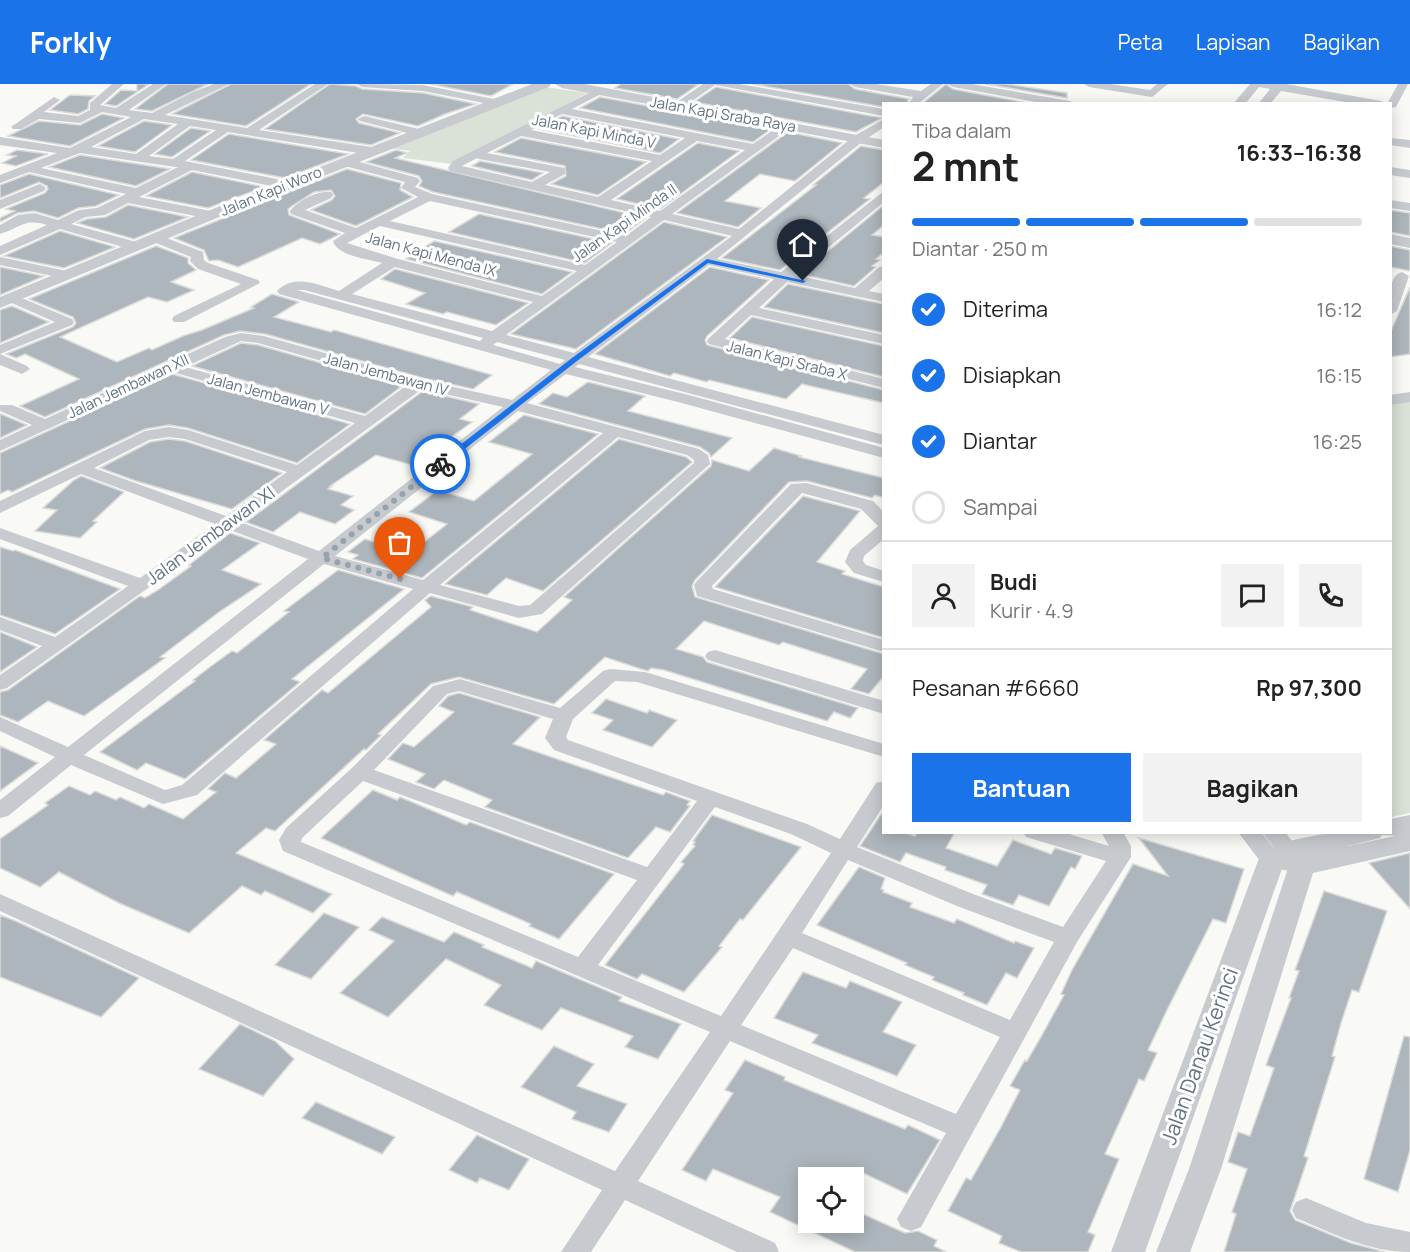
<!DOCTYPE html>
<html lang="id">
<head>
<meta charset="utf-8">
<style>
	body { margin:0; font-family:Manrope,sans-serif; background:#f2f2f2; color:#222; height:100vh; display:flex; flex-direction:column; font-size:22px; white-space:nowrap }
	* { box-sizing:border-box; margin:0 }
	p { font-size:20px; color:#767676 }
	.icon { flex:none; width:33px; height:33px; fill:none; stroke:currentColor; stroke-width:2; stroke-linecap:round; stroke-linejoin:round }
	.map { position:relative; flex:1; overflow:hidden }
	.details { position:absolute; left:882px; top:18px; width:510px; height:732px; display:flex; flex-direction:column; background:#fff; border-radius:0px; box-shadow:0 3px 15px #0003 }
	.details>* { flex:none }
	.controls { position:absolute; left:798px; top:1083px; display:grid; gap:12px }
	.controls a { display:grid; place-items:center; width:66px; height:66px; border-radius:0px; background:#fff; box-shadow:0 3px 15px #0003; font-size:30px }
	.pin { position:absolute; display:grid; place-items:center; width:51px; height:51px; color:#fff; margin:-62px -26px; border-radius:50% 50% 50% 0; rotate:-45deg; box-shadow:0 0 6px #0007 }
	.pin .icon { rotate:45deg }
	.courier { position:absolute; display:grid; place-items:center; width:60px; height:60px; margin:-30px; border:4px solid #1a73e8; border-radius:50%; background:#fff; color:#222; box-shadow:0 2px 8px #0007 }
	.head em { font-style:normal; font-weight:700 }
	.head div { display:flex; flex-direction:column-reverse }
	.head { display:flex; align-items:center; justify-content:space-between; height:102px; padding:0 30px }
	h1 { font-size:39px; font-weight:700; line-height:45px }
	.bar { display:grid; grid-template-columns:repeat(4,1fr); gap:9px 6px; align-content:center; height:72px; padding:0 30px }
	.bar i { height:8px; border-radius:4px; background:#e0e0e0 }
	.bar .active { background:#1a73e8 }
	.bar p { grid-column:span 4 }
	.line { display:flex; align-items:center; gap:15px; padding:0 30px; border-top:2px solid #e0e0e0 }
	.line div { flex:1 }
	.round { display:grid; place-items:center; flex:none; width:63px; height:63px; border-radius:0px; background:#f2f2f2 }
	ol { padding:0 30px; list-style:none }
	li { display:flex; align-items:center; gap:18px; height:66px }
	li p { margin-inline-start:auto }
	li .icon { padding:6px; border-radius:50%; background:#1a73e8; color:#fff; stroke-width:4 }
	li:last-child { color:#767676 }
	li i { width:33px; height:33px; border:3px solid #e0e0e0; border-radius:50% }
	.cta { display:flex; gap:12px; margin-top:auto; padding:12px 30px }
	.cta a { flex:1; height:69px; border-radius:0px; background:#1a73e8; color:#fff; font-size:24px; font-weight:700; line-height:69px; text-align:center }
	.cta a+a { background:#f2f2f2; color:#222 }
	header { display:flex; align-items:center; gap:36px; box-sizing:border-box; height:84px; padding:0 30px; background:#1a73e8; color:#fff }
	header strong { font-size:28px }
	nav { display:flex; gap:33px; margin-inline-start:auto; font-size:21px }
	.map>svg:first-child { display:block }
</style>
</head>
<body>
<header>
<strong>Forkly</strong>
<nav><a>Peta</a><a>Lapisan</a><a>Bagikan</a></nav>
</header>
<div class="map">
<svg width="1410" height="1168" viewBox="0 0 1410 1168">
	<rect width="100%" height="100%" fill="#f9f9f6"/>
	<!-- green -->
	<path fill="#dae1d7" d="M545,3l43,6 -135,71 -50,-6 7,-7 -20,-3z
		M1410,317v412l-19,4 -1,-413z"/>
	<!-- building -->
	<path fill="#adb6bc" stroke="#dbdbd9" stroke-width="1.5" d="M137,0h12l-33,22 -11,-2 16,-14 16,1z
		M168,0h40l-56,27 -17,-2z
		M231,0h80l-65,42 -74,-12z
		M330,0l26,2 6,3 61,4 53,11 -31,10 -27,12 -55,-12 -7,5 3,4 41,10 -29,12 -106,-16z
		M430,0h83l-22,12z
		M621,0h78l-22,15 -62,-11z
		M752,0h96l7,5 54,10 -3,5h-22v3z
		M946,0l7,5 79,15h-110z
		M985,0h21l61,9v5z
		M716,3l166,31 -26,14 -162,-30z
		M70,11l25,1 -6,5 -1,8 -10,5 -28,-4z
		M600,13l171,32 -18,13 -173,-34z
		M102,30l22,4 -54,28 -62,-10 31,-15 41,4z
		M562,32l117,23 -19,14 -121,-24z
		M144,37l28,4 -37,27 -37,-6z
		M191,44l19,3 -38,26 -17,-3z
		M788,48l54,11 -47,38 -35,-7 -35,27 36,7 -23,19 -61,-14z
		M229,50l119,20 -63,24 -94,-18z
		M521,54l125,24 -48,33 -47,-11 15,-8 -1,-10 -70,-14z
		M698,59l41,8 -79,58 -43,-10z
		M861,62l23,4v32l-20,16 6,1 -90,71 -58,-12 94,-73h-3z
		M17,66l31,4 -32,12 -14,-3 14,-7 -9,-1z
		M396,66l11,3 -12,5 251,60 -21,16 -192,-42 -14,-6 3,-5 -3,-5 -53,-14z
		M80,71l90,14 -34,17 -87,-19z
		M480,77l63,12 -11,7 -60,-14z
		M347,85l54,14 -1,7 13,7 -57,29 -45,-16 21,-10 3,-4 -4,-6 -17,2 -22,14 -4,3 1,6 51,19 -20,10 -18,-6 -64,29 -20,-7 -9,1 -5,-11 -30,-12z
		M192,88l72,15 -56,21 -62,-12z
		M29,90l90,21 -23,11 -18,2 -20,10 -24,-7 -17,2 -17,9v-4l15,-7 -9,-2 39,-16 3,-4 -1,-3 -8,-4 -39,16v-13z
		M128,121l60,12 -54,22 -57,-16 10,-4 19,-2z
		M884,121v20l-12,10 12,2v15l-8,7 4,1 -8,6 4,1 -22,19 -54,-12z
		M1390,126l20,3v23l-20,-4z
		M479,130l133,29 -27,20 -136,-31z
		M664,138l63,15 -151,112 -65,-15z
		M60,147l55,16 -51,21 -60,-12z
		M434,157l138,31 -30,22 -136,-35z
		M156,162l32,12v5l8,7 -25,12 23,8 -27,12 -19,-5 -88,40 57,25 32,-14 3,2 31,-14 19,-6 52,-22 -3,-1 21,-13 27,8 -25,15 57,15 3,-2 158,45 -19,14 -50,-11 -158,-44 -25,-3 -16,4 -179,82 -25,-11 59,-27 -54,-25 -9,4 -10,-4 67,-27 3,-4 -3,-6 -44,-18z
		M1390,162l20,4v21l-20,-4z
		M0,183l44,9 -44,19z
		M710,183l59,13 -62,56 -2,4 2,5 177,45v13l-82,-19 -16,15 -77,-19 -2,2 -33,-9 -4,3 -75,-22z
		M395,185l133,34 -32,22 -49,-13 -4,2 -37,-10 19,-11 -44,-14z
		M788,200l96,20v29l-120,-26z
		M1410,203v67l-20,3v-24z
		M12,222l37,16 -49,21v-33z
		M752,233l132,29v31l-154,-39z
		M241,259l17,2 144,41 -37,28 -173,-48z
		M172,290l178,50 -53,39 -109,-35 -19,-3 -24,4 -133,63 -4,-2 -8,4v-41z
		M588,298l57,14 -17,15 104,27 -21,19 -2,-4 -9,-6 -161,-43 14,-11 14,4z
		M423,307l56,13 -19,15 12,3 -60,43 -36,-10 -46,31h2l-4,3 25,7 -12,9 13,5 -19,14 -35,-12 -27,20 -27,-10z
		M0,330h1l26,11 -27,13z
		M524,331l74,19 -176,144 -69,-19 5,-4 -10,-3 17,-13 44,15 38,-30 -38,-12 29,-22 36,11 58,-47 -43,-12z
		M169,355l16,2 97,32 -50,36 -96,-28 -36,-13 50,-26z
		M619,355l67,18 6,5 -149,129 -37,-13 -19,17 -42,-11z
		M774,364l27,8 -2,1 85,21v20l-9,-3 -3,3 -65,-17 -18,1 -94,98 -3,6 3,11 189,57v22l-15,18 -18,-5 16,-20 -84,-27 -4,3 -75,-24 -28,28 27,8 4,5 151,46 -8,10 -16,-6 -7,9 -163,-51 -13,-2 -3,3 -7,-2 -36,-12 -51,47 -95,-27 -28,7 -53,50 3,1 -15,15 -2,-1 -89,82 -9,-3 -30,25 96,41 -19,19 -48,-22 -4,4 -19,-9 -53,47 -70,-30 -60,-31 -19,15 -40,-19v-29l48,-34 -3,-2 24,-17 21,9 5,-4 21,9 4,-3 24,11 5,-4 34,15 33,-27 -8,-3 17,-16 11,5 40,-34 -12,-4 58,-50 6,3 103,-86 -6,-7 6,-4 42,11 -3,3 67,22 35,-32 -8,-3 147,-131 1,-6 37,11z
		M81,392l43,16 -31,29 4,1 -17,16 -45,-7 22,-21 -14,-2 31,-28z
		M803,412l57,15 -43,51 28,9 -3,3 42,13v51l-169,-51z
		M230,449l30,10 -38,27 39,14 -42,28 -59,45 5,1 -81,58 -36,-15 -30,21 -18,-7v-23l8,-2 132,-94 5,2 13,-8 33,-24 -2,-1z
		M0,463l13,4 2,-1 105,39 -65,45 -55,-19z
		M338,486l66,19 -112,90 8,3 -115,97 -39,-16 -9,7 -37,-18 95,-71 -2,-1 17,-13 22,-16 5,2 52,-41 -5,-1z
		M0,548l37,15 -37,25z
		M459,609l81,24 -27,27 150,51 3,-3 24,9 -3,4 3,1 -20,26 -14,-5 -28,31 -143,-51 7,-7 -48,-20 -10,9 -18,-7 9,-8 -37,-15 15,-16 11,4 40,-35 -15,-6 9,-10z
		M606,615l41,14 2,-3 28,10 -25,27 -49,-17 10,-10 -21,-7z
		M0,662l38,17 -38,28z
		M373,706l24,10 3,-3 66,28 4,-3 144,52 -55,65 -30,-13 2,-2 -74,-32 -4,4 -132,-58z
		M884,726v22h20l11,4 2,-4h38l-9,16 51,18 16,-26 38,14 4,-6 27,8 -7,13 -4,-2 -22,39 -30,-11 -6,10 -31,-11 5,-9 -42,-15 1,-3 -40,-14 -6,9 -40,-16z
		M712,731l89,32 -58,73 -3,-1 -21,27 3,1 -38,45 -42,-18 -5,5 -32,-14 79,-101 -3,-2 14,-16 -2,-1 2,-3 -2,-1z
		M1139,754l105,31 -18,54 -13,-4 -45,89 -20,42 9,3 -13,28 -5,-2 -34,75 14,5 -31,73 7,3 -7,17h-67l-22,-9 3,-7 -54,-25 18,-33 5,2 30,-53 19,-37 -10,-4 15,-26 2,1 14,-24 23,-42 -3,-1 11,-24 61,-106 35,12z
		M1410,769v56l-41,-46z
		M859,783l26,11 -4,11 3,1 -1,2 29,11 -2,4 44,16 3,-4 57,24 1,-2 19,7 -17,30 -11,-5 -19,32 -24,-10 1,-2 -32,-13 2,-3 -29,-12 2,-2 -90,-38z
		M1324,807l63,20 -28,81 -7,-2 -11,33 -9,33 3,1 -31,99 4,2 -18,53 5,9 56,23 34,9h-161l12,-38 -4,-2 15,-43 -19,-7 10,-30 12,4 24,-68 -8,-3 25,-67h-2l10,-27 -4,-1z
		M324,829l35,14 -48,52 -36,-14z
		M0,831l18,7 121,56 -38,39 -101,-40z
		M382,833l62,25 10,-10 30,13 -2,2 50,21 4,-7 86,36 -3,4 62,23 -23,35 -33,-12 8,-11 -72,-28 -19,22 -58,-25 17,-20 -55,-26 -58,58 -48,-24 54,-52 -25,-11z
		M803,888l43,16 4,-7 52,21 -19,30 33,13 -19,31 -85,-33 6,-8 -44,-17z
		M240,940l35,17 19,18 -31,37 -64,-27z
		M1404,952l6,1v113l-12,42 -34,-13z
		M554,962l40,18 -17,22 50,18 -18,28 -37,-13 4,-7 -55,-25z
		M745,976l40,17 -1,3 121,49 3,-4 32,15 -33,54 -48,-23 -4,7h-47v44h46v-12l51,23 13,-2 19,9 -3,6 12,6h-91l-85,-40 10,-15 -67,-28 -7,12 -24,-11 51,-77 -8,-3z
		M316,1018l79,35 -13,17 -80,-36z
		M477,1051l52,24 -20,31 -29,-12 -3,5 -28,-13z"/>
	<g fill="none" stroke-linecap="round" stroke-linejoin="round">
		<!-- minor -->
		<path fill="#c7cbcf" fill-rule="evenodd" d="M112,0h12l-24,21 16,3 37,-24h13l-37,26 23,3 41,-21 21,-8h15l-64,31 82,13 68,-44h13l-69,46 112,17 6,4 -6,4 -143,-23 -43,29 102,20 6,4 -2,3 -4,1 -95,-19 -53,27 77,15 1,3 -1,3 -5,1 -83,-16 -23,12 -19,2 -15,7 69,19 2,3 -2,3h-10l-70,-20 -60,26v-9l47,-21c-24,-7 -26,3 -47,9v-9l18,-10 16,-2 24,7 21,-10 18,-2 29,-14 -97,-22 -29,11v-8l57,-22 -57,-8v-8l70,11 61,-31 -29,-5 -22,11 -41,-4 -18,10h-8l-2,-2 43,-30 6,3 -16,12 34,4 12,-6v-7zM144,35l34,5 -42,30 -45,-7zM190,42l26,4 -43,29 -24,-3zM80,69l95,14h3l-42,21 -95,-20z
			M357,0l66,1 71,14 6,3 -6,3 -71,-14 -61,-4z
			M703,0h36l145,25v7l-169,-31 -33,23h-8v-4z
			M850,0h26l45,7 10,-7h12l-25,20h-10l5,-7 -58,-10z
			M948,0h24l98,17 5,3h-28l-94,-17z
			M1084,0h26l40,6 7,-6h11l-16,13 -63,-10z
			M1250,0h36l95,17 5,3h-29l-76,-13 -11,13h-12l12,-15 -11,-2 -14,17h-12z
			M1398,0h10l-12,23 -6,1v-4h-3z
			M599,4l4,1v4l-31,16 181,35 29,-20h8v4l-118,86 67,15 115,-93 30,-17v8l-22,15 -145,117 64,13 103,-81v11l-89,73 60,13 24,-21 5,-1v12l-15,13 15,3v8l-97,-20 -28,26 125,27v9l-133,-29 -26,24 159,40v9l-175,-44 -2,-3 2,-3 65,-59 -65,-14 -121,92 296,78v10l-305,-81 -4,3 114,28 195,53v10l-206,-56 -112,-28 -39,29 172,46 9,6 2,9 -168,150 -23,4 -89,-25 -233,202 -34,9 -92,-39 -63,51 -8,2v-18l55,-43 -55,-26v-14l68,30 240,-188 -78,-29 -223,158 -7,2v-15l42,-29 -42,-16v-13l55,20 73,-51 -128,-47v-11l140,50 75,-54 -134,-50 -81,39v-12l145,-70 24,-4 19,3 109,35 58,-42 -183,-51 -172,79v-11l32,-15 -32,-14v-6h12l33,14 180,-82 16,-4 23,3 158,44 90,20 39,-30 -272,-76 -2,-3c17,-18 42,-6 62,0l43,-28c-14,-4 -45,-7 -49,-22l12,-8 -54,-19 -1,-3c8,-10 28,-21 41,-19l2,3 -2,3 -26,12 51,18 62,-31 -17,-9 4,-6 -64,-17 -2,-3 6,-4 73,20 2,3 -5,6 17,7 194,42 25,-19 -201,-46 -2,-3 5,-7zM562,30l123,24 -25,17 -129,-25zM521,52l131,25 -54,36 -53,-12 20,-11v-6l-78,-15zM697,57l48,9 -85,61 -49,-11zM477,74l2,1 71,13 -18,10 -70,-16zM430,117l187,41 -32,23 -195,-44zM664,136l68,16 -158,117 -68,-18zM380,142l197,45 -35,25 -144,-37 -51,-16zM395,183l138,35 -41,29 -140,-37zM297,206h7l179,48 -3,3zM241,257l17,2 149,42 -42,31 -180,-49zM497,258l68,18 -5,4 -67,-19zM422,305l81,18 -184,144 -79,-29zM518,327l85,22 -180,147 -88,-24zM169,353l16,2 102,33 -61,44 -132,-48 55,-28zM618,353l69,18 7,5v3l-164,142 -11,1 -79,-21zM324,480l89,25 -231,196 -17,5 -81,-35z
			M364,32l59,14 2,2 -6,4 -59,-15 -2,-2z
			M1390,54l20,2v8l-20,-3z
			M1390,83l20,3v8l-20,-3z
			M40,100l6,4 -2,3 -44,18v-9z
			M1390,116l20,3v8l-20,-3z
			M156,150l47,18 1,8 4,3 50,17 2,3 -76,39h-10l-2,-3 2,-3 67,-32 -43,-15 -8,-8 1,-4 -40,-16 -2,-3 2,-3z
			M0,173l67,14 7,4 -7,4 -67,-14z
			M1402,188l7,4 -12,35 -7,4c0,-13 -3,-39 12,-43z
			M12,210l60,25 2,3 -2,3 -72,29v-9l55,-23 -48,-21 -2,-3z
			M0,270l27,12 3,3 -8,5 -22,-9z
			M1410,308v10l-20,3v-10z
			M806,399l67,18 11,11v27l-20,17 -1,5 3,4 18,6v11l-30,-9 -9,-11 5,-12 28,-24 -17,-17 -59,-16 -90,93 1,3 171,51v12l-187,-56 -3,-11 3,-4 94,-97z
			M715,566l169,51v13l-176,-54 -3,-4 3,-4z
			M610,585l35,3 239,72v13l-247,-75 -22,-1 -42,38 -7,18 2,3 239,84 33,15 36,-56 8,-2v24l-27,42 116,47 90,33 43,-66 -80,-24 -3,-5h39l47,14 -8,-14h22l8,14v11l-54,85 -156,285 -10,4 -10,-4 -4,-8 49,-86 -216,-92 -92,140 137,62 4,9h-42l-112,-52 -34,52h-30l41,-62 -602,-279v-17l615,277 95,-139 -427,-181 -4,-11 7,-12 67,-61 80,-81 27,-7 100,29 43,-37zM459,607l94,28 -8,19 9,12 143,51 -50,66 -273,-97 73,-76zM363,697l274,99 -59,77 -277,-115 1,-4zM715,723l76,27 40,19 -110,163 -123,-51zM848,776l109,46 97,36 -44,78 -208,-87zM793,864l207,89 -44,77 -215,-89z
			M1238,748h23l18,22 -17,-22h23l27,34 -3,5 -8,3 -38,-9z
			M1306,1114l60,25 44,9v20c-41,0 -76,-18 -114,-34l-4,-8 4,-8z"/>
		<!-- tertiary -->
		<path fill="#c7cbcf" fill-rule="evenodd" d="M532,0h19l-2,3 -332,131 -217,90v-11l205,-85z
			M555,0h29l300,56v8l-322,-60z
			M1390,150l20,4v10l-20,-4z
			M1410,731v36l-97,22 -92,296 -31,83h-34l33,-83 101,-307 -7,4 -138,386h-34l150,-399c43,-22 83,-21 129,-21v-13zM1382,751l13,1 -47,10 32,-8z"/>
	</g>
	<!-- route -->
	<path fill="#1a73e8" d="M707,175l99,22 -3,2 -95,-20 -131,98 -134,105h-6v-3l135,-105z"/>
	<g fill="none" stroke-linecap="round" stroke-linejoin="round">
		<!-- done -->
		<path stroke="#97a3ac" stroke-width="6" stroke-dasharray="0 10.8" d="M400,495l-78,-21 118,-94"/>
	</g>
	<g text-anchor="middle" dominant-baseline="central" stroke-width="6" stroke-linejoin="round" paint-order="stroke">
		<!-- far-street labels -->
		<g font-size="15" fill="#627484" stroke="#fff">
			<text transform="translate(723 30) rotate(10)">Jalan Kapi Sraba Raya</text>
			<text transform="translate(594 47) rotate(11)">Jalan Kapi Minda V</text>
			<text transform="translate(271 107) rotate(-22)">Jalan Kapi Woro</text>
			<text transform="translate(624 139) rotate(-35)">Jalan Kapi Minda II</text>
			<text transform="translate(431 170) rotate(15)">Jalan Kapi Menda IX</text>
			<text transform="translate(787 276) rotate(14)">Jalan Kapi Sraba X</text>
			<text transform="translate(386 290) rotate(15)">Jalan Jembawan IV</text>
			<text transform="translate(128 302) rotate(-25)">Jalan Jembawan XII</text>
			<text transform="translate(268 310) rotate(15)">Jalan Jembawan V</text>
		</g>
		<!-- street labels -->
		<g font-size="18" fill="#627484" stroke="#fff">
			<text transform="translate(210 451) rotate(-36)">Jalan Jembawan XI</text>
		</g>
		<!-- near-street labels -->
		<g font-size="21" fill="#627484" stroke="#fff">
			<text transform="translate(1199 972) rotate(-70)">Jalan Danau Kerinci</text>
		</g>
	</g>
</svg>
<div class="controls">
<a><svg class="icon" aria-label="locate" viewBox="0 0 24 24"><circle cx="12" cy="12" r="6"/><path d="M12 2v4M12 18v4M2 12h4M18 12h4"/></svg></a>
</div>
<div class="pin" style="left:400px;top:495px;background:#ea580c"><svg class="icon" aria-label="bag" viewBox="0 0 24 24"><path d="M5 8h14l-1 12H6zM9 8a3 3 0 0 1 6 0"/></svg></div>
<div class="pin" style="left:803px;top:197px;background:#1f2937"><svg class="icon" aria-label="home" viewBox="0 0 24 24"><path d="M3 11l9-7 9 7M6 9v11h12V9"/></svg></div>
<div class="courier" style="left:440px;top:380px"><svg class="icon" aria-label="bike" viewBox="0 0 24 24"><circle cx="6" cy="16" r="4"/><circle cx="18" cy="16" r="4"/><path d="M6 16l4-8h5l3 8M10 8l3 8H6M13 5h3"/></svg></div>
<section class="details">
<div class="head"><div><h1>2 mnt</h1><p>Tiba dalam</p></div><em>16:33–16:38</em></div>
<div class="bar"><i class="active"></i><i class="active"></i><i class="active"></i><i></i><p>Diantar · 250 m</p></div>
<ol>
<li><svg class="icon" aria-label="check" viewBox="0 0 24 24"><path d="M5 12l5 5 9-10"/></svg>Diterima<p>16:12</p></li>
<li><svg class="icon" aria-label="check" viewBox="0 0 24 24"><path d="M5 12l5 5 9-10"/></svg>Disiapkan<p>16:15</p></li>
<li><svg class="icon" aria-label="check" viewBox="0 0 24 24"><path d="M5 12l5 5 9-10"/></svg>Diantar<p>16:25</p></li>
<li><i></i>Sampai</li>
</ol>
<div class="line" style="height:108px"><a class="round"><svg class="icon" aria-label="person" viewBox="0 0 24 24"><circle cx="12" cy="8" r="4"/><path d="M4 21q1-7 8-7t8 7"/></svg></a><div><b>Budi</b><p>Kurir · 4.9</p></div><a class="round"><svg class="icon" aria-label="chat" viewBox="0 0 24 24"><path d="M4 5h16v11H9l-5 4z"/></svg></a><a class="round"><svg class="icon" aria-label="phone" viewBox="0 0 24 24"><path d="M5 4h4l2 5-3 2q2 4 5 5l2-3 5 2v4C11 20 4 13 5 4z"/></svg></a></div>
<div class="line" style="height:78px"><div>Pesanan #6660</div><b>Rp 97,300</b></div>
<div class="cta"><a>Bantuan</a><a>Bagikan</a></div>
</section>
</div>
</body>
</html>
